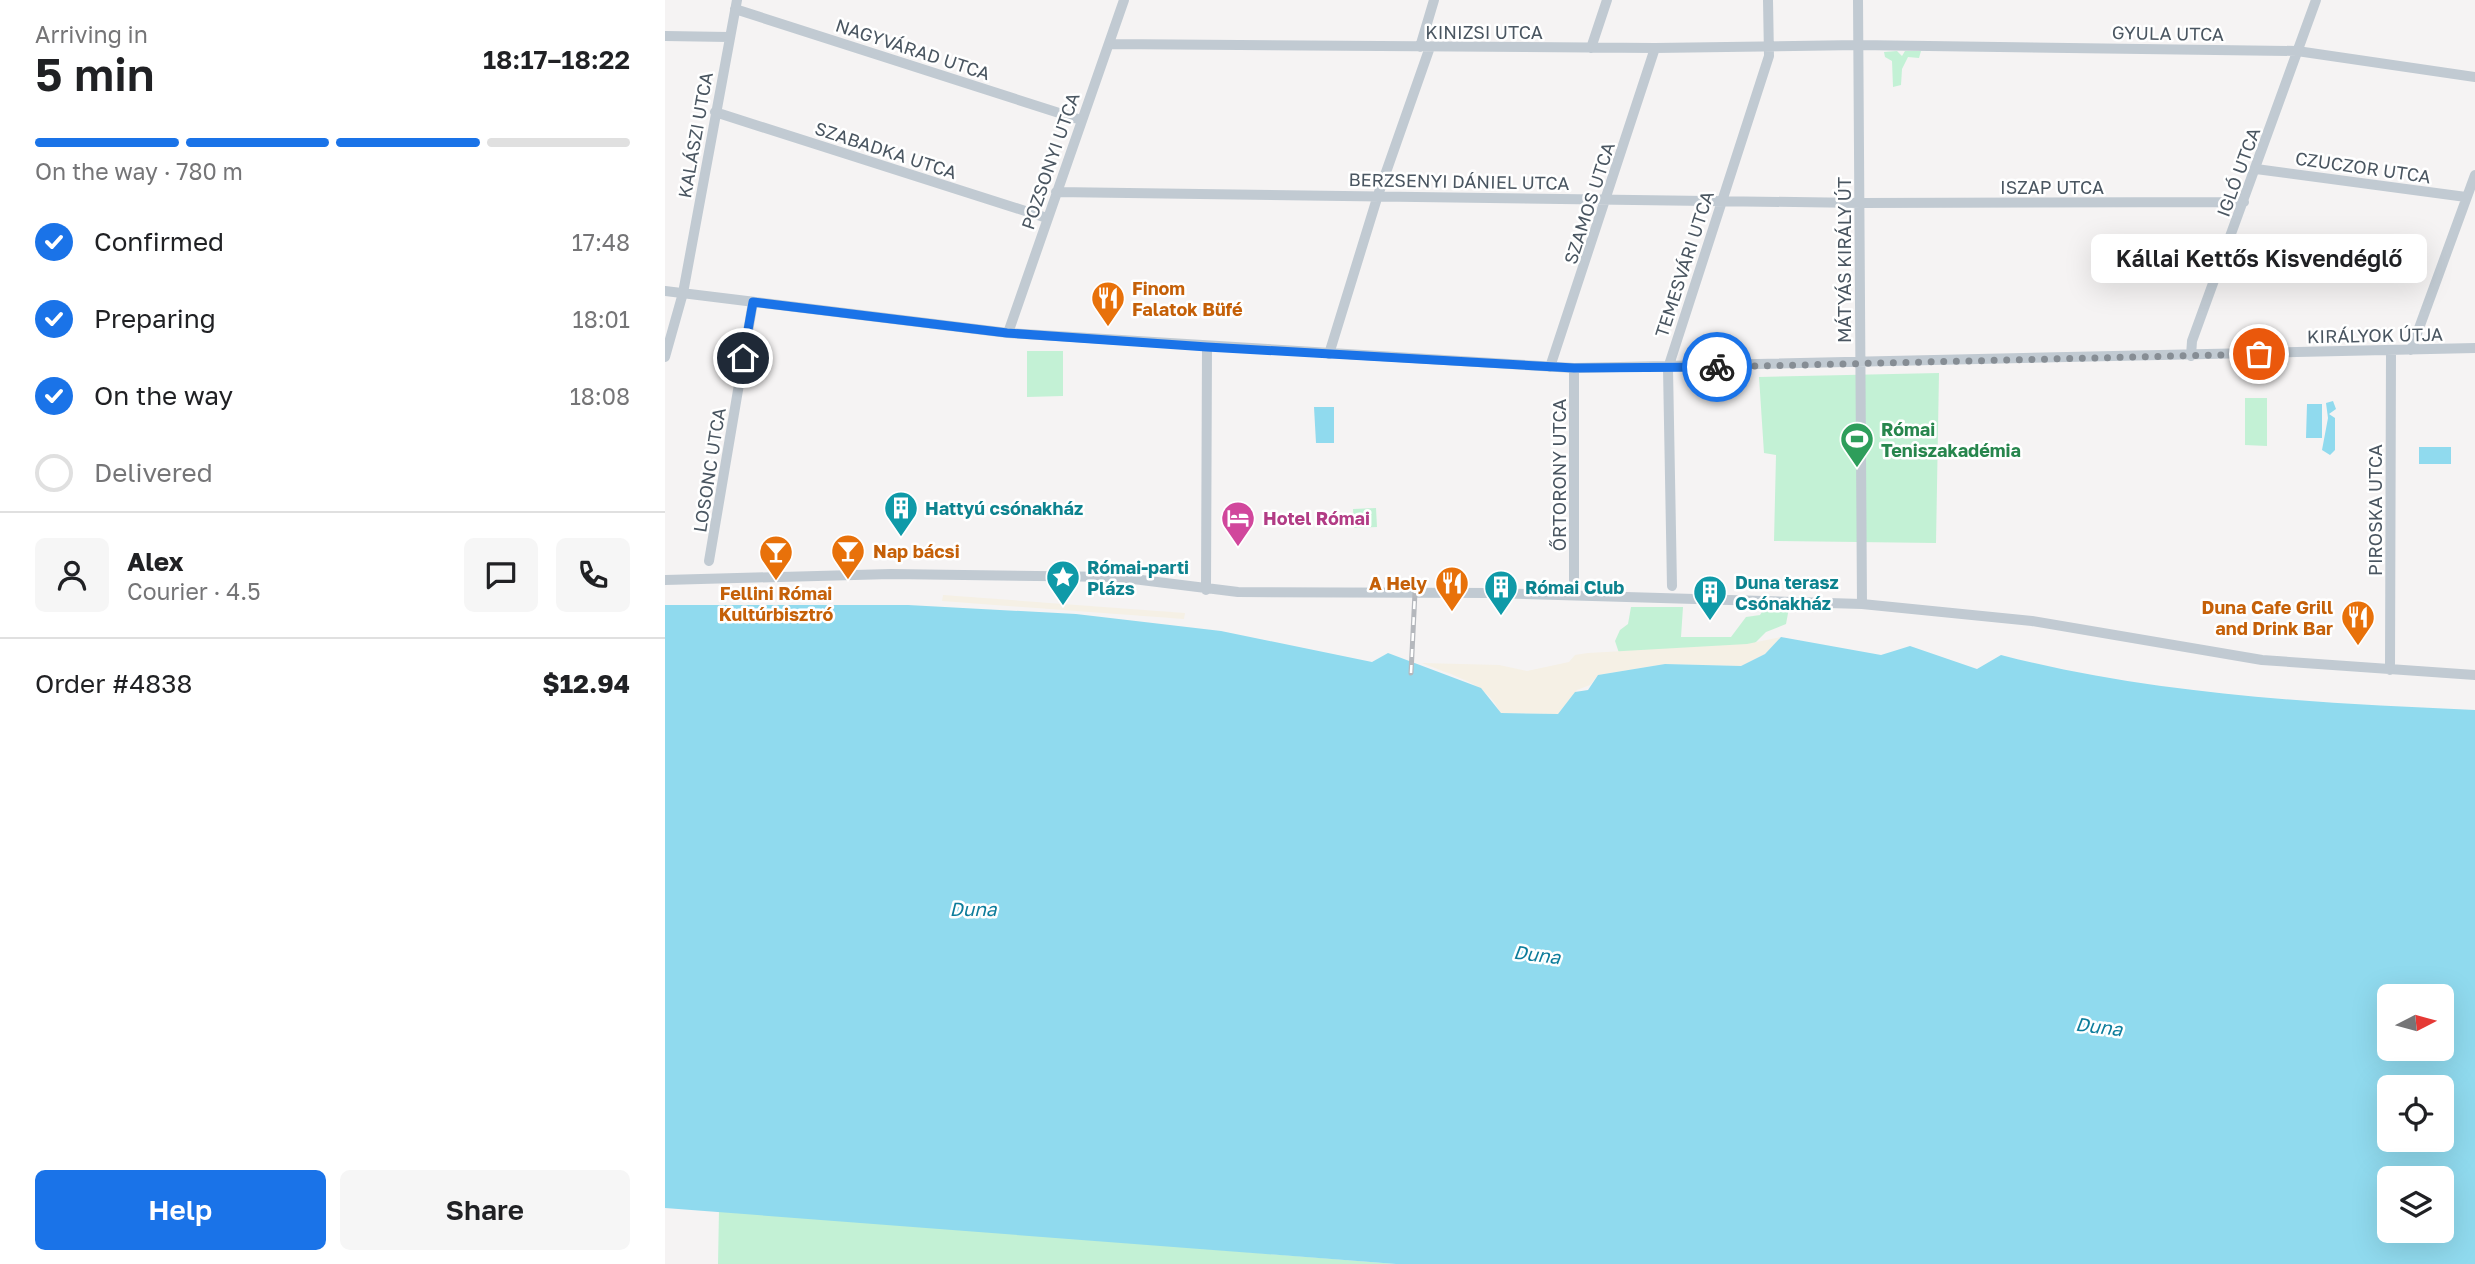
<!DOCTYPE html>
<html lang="en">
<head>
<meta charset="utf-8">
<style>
	body { margin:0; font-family:"Golos Text",sans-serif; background:#f6f6f6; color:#202124; height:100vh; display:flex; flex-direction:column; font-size:26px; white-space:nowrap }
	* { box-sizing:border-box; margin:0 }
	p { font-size:23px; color:#757577 }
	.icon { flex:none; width:38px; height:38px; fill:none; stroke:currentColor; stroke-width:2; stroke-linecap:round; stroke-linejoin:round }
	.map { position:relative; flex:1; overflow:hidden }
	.drawer { display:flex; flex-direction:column; background:#fff; width:665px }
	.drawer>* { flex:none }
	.needle { width:46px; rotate:84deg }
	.fabs { position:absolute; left:1712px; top:984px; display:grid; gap:14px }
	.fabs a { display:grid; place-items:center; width:77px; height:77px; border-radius:10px; background:#fff; box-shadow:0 7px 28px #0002; font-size:35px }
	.pin { position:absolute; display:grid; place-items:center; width:60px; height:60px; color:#fff; margin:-30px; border:4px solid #fff; border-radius:50%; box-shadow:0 2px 7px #0007 }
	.courier { position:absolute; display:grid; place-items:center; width:70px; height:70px; margin:-35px; border:5px solid #1a73e8; border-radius:50%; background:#fff; color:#222; box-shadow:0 2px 9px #0007 }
	.bubble { position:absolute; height:49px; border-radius:10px; background:#fff; box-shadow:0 7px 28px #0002; font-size:23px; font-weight:600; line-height:49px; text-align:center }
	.overview em { font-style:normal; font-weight:600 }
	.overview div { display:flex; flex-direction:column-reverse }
	.overview { display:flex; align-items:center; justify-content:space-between; height:119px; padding:0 35px }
	h1 { font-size:46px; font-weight:600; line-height:52px }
	.bar { display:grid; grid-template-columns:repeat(4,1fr); gap:10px 7px; align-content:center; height:84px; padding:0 35px }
	.bar i { height:9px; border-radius:5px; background:#e0e0e0 }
	.bar .active { background:#1a73e8 }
	.bar p { grid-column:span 4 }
	.line { display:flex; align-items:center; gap:18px; padding:0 35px; border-top:2px solid #e0e0e0 }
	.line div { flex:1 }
	.round { display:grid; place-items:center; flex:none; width:74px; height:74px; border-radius:10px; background:#f6f6f6 }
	ol { padding:0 35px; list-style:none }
	li { display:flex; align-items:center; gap:21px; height:77px }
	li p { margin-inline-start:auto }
	li .icon { padding:7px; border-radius:50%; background:#1a73e8; color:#fff; stroke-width:4 }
	li:last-child { color:#757577 }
	li i { width:38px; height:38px; border:4px solid #e0e0e0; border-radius:50% }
	.primary-button { display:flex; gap:14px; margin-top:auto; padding:14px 35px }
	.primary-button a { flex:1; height:80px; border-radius:10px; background:#1a73e8; color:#fff; font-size:28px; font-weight:600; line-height:80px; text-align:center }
	.primary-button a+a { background:#f6f6f6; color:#202124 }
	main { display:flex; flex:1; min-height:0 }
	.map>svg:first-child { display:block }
</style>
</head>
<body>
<main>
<section class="drawer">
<div class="overview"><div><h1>5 min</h1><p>Arriving in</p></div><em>18:17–18:22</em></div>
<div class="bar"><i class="active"></i><i class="active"></i><i class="active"></i><i></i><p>On the way · 780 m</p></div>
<ol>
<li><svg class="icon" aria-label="check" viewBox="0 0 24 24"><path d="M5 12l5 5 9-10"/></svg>Confirmed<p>17:48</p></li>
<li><svg class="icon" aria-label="check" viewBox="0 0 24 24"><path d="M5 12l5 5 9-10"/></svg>Preparing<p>18:01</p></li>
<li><svg class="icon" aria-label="check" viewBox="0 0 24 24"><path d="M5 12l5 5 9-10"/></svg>On the way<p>18:08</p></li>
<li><i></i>Delivered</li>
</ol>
<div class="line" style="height:126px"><a class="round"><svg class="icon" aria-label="person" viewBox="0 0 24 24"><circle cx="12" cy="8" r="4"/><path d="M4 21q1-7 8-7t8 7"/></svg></a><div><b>Alex</b><p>Courier · 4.5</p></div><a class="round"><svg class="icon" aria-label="chat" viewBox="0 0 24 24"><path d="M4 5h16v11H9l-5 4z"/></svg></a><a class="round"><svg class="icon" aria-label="phone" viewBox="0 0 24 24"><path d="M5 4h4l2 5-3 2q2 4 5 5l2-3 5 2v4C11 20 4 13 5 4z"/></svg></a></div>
<div class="line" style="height:91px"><div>Order #4838</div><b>$12.94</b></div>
<div class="primary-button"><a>Help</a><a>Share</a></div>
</section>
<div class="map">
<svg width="1810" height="1264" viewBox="0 0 1810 1264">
	<rect width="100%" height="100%" fill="#f5f3f3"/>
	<!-- green -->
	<path fill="#c3f1d5" d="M1232,51l5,5 3,-5h16l-2,7 -11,-1 -6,12 -1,16 -8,2 -1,-26 -7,-4 -1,-5z
		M362,351h36v45l-36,1z
		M1274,373l-3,170 -162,-2 2,-86 -12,-2 -5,-76z
		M1580,398h22v48l-22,-1z
		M711,508l1,19 -23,1 -1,-19z
		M966,607h52l-2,30h50l15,-20 14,-2 5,-8 24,1 -3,16 -20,8 -17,17 -128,10 -6,-18 5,-11 8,-6z
		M54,1210l677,54h-678z"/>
	<!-- sand -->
	<path fill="#f5f0e5" d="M278,595l242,18 -1,6 -242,-18z
		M1116,637l-16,17 -24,12 -76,-2 -67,11 -8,10 -13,5 -19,24 -58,-1c-11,-30 -50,-38 -78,-50l77,2 28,6 42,-9 6,-7 13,-2 159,-9z"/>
	<!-- water -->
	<path fill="#90daee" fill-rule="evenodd" d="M1668,401l3,8 -7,5 6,4v32l-5,5 -8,-5 6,-32 -2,-15z
		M1642,404h15v34h-16z
		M649,407h20v36h-18z
		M1754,447h32v17h-32z
		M0,605h243l168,9 145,17 151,31 16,-9 93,35 20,25 57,1 17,-22 13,-2 10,-15 67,-11 76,2 24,-12 16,-17 100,18 29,-9 67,23 24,-14c155,40 315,48 474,55v554h-1079l-731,-56zM1724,996h52v52h-52zM1724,1087h52v52h-52zM1724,1178h52v52h-52z"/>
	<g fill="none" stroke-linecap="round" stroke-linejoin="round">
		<!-- minor -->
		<path stroke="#c1cad2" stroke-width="10" d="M1193,0l4,604
			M70,9l346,111
			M0,36l64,1
			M444,44l546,4 203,-3 439,6 178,26
			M755,47l14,-47
			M926,48l16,-48
			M50,112l332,106
			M1591,169l210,28
			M391,192l805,11 383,-1
			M0,291l343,42 566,35 901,-20
			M343,333l116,-333
			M1746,350l64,-175
			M664,354l49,-159 52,-148
			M1526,356l1,-15 124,-341
			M0,357l18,-64 54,-293
			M885,367l105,-319
			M909,368v213
			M44,561l44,-259
			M0,580l226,-6 226,3 121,15 252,1 372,11 170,17 230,39 213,15
			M1007,586l-4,-218 101,-312 -1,-56
			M541,590l1,-243
			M1725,670l1,-320"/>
		<!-- rail casing -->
		<g stroke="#b5b8bd" stroke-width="5">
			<path id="rail" d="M746,673l4,-81"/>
		</g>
		<!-- rail -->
		<use href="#rail" stroke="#fff" stroke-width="2.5" stroke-dasharray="8" stroke-linecap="butt"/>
	</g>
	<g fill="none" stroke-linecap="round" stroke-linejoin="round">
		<!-- done -->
		<path stroke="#868d94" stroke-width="7" stroke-dasharray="0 12.6" d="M1052,367l542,-13"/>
		<!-- route -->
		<path stroke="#1a73e8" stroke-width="9" d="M78,358l10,-56 254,31 200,14 367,21 143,-1"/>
	</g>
	<!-- icons -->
	<defs>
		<g id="restaurant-pin" transform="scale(1.75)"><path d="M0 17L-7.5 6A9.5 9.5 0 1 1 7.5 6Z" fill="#e8710a" stroke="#fff"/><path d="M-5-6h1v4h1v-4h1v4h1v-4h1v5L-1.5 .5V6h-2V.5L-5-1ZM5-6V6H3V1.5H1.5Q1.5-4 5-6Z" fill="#fff"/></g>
		<g id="stadium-pin" transform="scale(1.75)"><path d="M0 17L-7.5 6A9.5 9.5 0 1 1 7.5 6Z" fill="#2e9e5b" stroke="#fff"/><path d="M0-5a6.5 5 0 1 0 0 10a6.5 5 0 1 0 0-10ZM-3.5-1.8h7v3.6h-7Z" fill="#fff"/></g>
		<g id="building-pin" transform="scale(1.75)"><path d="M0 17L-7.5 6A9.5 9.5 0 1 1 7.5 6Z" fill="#0f9aa8" stroke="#fff"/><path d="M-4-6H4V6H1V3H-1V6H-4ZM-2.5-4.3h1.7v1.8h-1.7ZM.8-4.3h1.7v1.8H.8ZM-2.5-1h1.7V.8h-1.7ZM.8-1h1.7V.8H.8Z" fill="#fff"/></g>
		<g id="hotel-pin" transform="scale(1.75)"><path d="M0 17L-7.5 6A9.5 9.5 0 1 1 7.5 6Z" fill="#d1479c" stroke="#fff"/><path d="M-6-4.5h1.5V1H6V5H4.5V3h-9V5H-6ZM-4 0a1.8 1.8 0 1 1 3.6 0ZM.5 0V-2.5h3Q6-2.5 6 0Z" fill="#fff"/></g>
		<g id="bar-pin" transform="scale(1.75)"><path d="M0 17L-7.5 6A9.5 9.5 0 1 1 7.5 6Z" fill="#e8710a" stroke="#fff"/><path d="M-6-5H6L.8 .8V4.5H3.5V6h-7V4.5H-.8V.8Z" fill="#fff"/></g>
		<g id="sight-pin" transform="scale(1.75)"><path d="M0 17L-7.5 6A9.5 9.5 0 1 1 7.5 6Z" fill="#0f9aa8" stroke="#fff"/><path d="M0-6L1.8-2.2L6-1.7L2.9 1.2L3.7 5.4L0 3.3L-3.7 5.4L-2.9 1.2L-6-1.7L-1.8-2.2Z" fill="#fff"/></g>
	</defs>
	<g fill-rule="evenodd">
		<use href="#restaurant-pin" x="443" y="298"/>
		<use href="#stadium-pin" x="1192" y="439"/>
		<use href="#building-pin" x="236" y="508"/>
		<use href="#hotel-pin" x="573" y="518"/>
		<use href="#bar-pin" x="183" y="551"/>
		<use href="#bar-pin" x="111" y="552"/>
		<use href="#sight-pin" x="398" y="577"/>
		<use href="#restaurant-pin" x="787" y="583"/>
		<use href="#building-pin" x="836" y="587"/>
		<use href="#building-pin" x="1045" y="592"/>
		<use href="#restaurant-pin" x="1693" y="617"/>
	</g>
	<g text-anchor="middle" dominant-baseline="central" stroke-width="5" stroke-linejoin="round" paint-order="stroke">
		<!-- street labels -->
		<g font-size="18" fill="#4a5661" stroke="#fff">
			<text x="819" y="32">KINIZSI UTCA</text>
			<text transform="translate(1503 33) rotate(1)">GYULA UTCA</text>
			<text transform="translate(248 49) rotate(18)">NAGYVÁRAD UTCA</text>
			<text transform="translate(30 135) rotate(-80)">KALÁSZI UTCA</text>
			<text transform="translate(221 150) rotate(18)">SZABADKA UTCA</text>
			<text transform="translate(385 161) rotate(-71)">POZSONYI UTCA</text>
			<text transform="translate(1698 167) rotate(8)">CZUCZOR UTCA</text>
			<text transform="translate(1573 172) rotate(-70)">IGLÓ UTCA</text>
			<text transform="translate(794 181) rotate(1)">BERZSENYI DÁNIEL UTCA</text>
			<text x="1387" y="187">ISZAP UTCA</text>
			<text transform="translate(924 203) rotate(-72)">SZAMOS UTCA</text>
			<text transform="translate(1179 260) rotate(-90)">MÁTYÁS KIRÁLY ÚT</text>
			<text transform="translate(1019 264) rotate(-72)">TEMESVÁRI UTCA</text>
			<text transform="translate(1710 335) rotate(-1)">KIRÁLYOK ÚTJA</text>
			<text transform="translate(44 470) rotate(-81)">LOSONC UTCA</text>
			<text transform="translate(894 475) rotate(-90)">ŐRTORONY UTCA</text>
			<text transform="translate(1710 510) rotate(-90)">PIROSKA UTCA</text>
		</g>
		<!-- food labels -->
		<g font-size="18" font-weight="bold" fill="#c56008" stroke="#fff" text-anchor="start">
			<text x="467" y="288">Finom<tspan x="467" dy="21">Falatok Büfé</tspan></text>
			<text x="208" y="551">Nap bácsi</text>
			<text x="762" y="583" text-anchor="end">A Hely</text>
			<text x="111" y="593" text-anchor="middle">Fellini Római<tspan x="111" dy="21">Kultúrbisztró</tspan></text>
			<text x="1668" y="607" text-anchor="end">Duna Cafe Grill<tspan x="1668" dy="21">and Drink Bar</tspan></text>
		</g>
		<!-- leisure labels -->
		<g font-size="18" font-weight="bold" fill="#27864d" stroke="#fff" text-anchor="start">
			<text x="1216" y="429">Római<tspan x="1216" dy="21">Teniszakadémia</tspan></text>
		</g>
		<!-- culture labels -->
		<g font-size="18" font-weight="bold" fill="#0d838f" stroke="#fff" text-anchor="start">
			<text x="260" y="508">Hattyú csónakház</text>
			<text x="422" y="567">Római-parti<tspan x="422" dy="21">Plázs</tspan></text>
			<text x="1070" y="582">Duna terasz<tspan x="1070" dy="21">Csónakház</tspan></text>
			<text x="860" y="587">Római Club</text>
		</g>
		<!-- hotel labels -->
		<g font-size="18" font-weight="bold" fill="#b23c85" stroke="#fff" text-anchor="start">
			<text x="598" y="518">Hotel Római</text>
		</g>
		<!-- water labels -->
		<g font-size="19" font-style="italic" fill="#0c7c9b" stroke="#fff">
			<text x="308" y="908">Duna</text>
			<text transform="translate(872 954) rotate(7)">Duna</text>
			<text transform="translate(1434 1026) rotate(7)">Duna</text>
		</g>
	</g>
</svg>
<div class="fabs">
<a><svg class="needle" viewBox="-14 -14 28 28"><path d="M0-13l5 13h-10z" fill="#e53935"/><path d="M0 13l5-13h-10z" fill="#757577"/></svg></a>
<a><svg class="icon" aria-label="locate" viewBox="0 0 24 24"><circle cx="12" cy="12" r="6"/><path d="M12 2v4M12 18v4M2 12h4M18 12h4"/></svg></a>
<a><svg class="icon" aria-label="layers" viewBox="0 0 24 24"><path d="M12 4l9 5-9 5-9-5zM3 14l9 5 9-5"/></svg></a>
</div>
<div class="pin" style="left:1594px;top:354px;background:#ea580c"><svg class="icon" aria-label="bag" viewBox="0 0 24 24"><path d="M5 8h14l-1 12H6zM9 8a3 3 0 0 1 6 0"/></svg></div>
<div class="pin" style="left:78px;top:358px;background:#1f2937"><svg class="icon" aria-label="home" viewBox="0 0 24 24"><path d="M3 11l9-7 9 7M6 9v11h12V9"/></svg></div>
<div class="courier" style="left:1052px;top:367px"><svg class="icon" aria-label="bike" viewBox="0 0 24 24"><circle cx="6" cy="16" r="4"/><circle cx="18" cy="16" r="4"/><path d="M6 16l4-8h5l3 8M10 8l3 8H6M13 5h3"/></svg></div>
<div class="bubble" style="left:1426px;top:234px;width:336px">Kállai Kettős Kisvendéglő</div>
</div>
</main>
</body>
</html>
